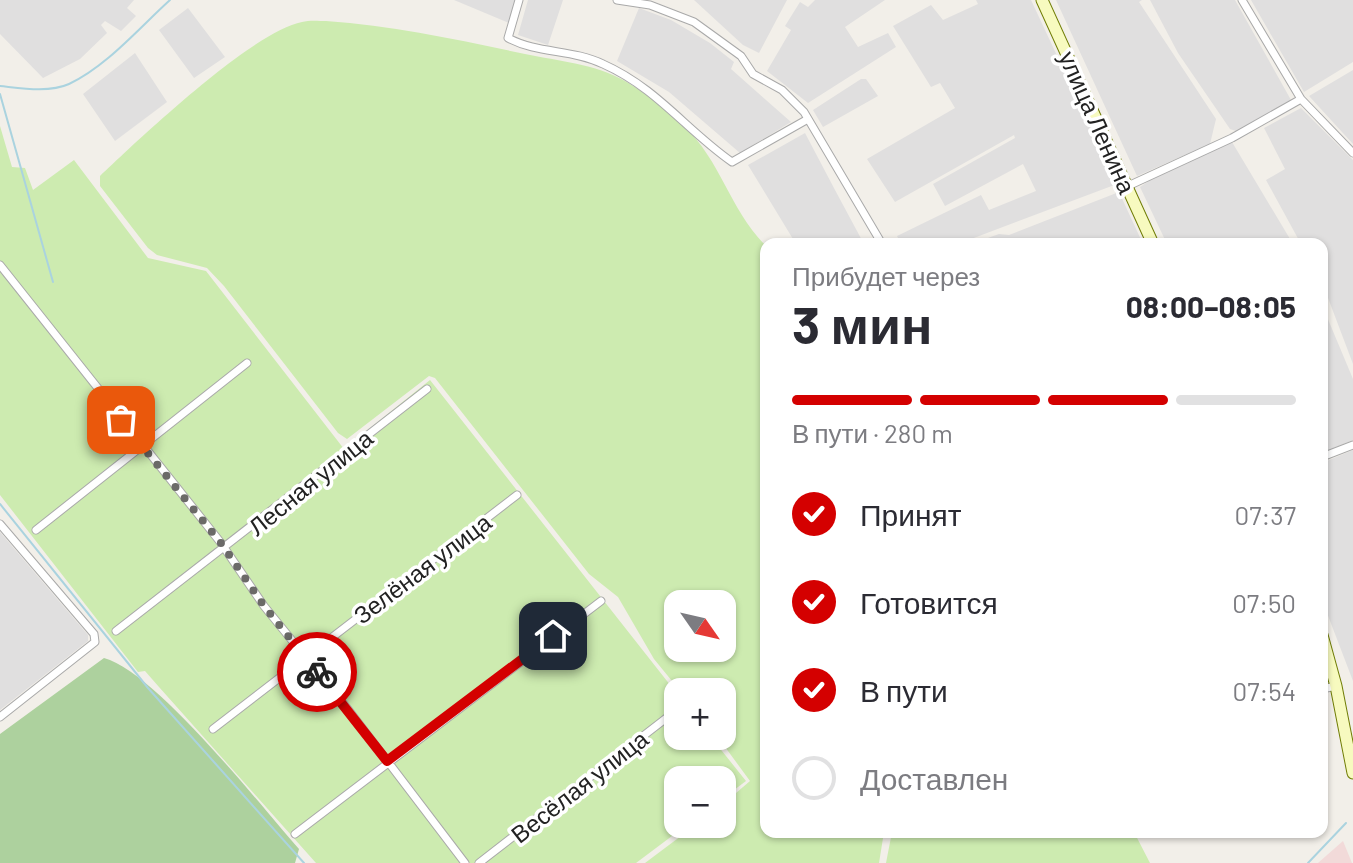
<!DOCTYPE html>
<html lang="ru">
<head>
<meta charset="utf-8">
<style>
	body { margin:0; font-family:Barlow,sans-serif; background:#f7f7f7; color:#2b2b33; height:100vh; display:flex; flex-direction:column; font-size:30px; white-space:nowrap }
	* { box-sizing:border-box; margin:0 }
	p { font-size:26px; color:#7c7c81 }
	.icon { flex:none; width:44px; height:44px; fill:none; stroke:currentColor; stroke-width:2; stroke-linecap:round; stroke-linejoin:round }
	.map { position:relative; flex:1; overflow:hidden }
	.drawer { position:absolute; left:760px; top:238px; width:568px; height:600px; display:flex; flex-direction:column; background:#fff; border-radius:16px; box-shadow:0 2px 6px #0004 }
	.drawer>* { flex:none }
	.needle { width:52px; rotate:124deg }
	.buttons { position:absolute; left:664px; top:590px; display:grid; gap:16px }
	.buttons a { display:grid; place-items:center; width:72px; height:72px; border-radius:16px; background:#fff; box-shadow:0 2px 6px #0004; font-size:40px }
	.pin { position:absolute; display:grid; place-items:center; width:68px; height:68px; color:#fff; margin:-34px; border-radius:16px; box-shadow:0 4px 12px #0006 }
	.courier { position:absolute; display:grid; place-items:center; width:80px; height:80px; margin:-40px; border:6px solid #d40000; border-radius:50%; background:#fff; color:#222; box-shadow:0 2px 10px #0007 }
	.summary em { font-style:normal; font-weight:700 }
	.summary div { display:flex; flex-direction:column-reverse }
	.summary { display:flex; align-items:center; justify-content:space-between; height:136px; padding:0 32px }
	h1 { font-size:52px; font-weight:700; line-height:60px }
	.bar { display:grid; grid-template-columns:repeat(4,1fr); gap:12px 8px; align-content:center; height:96px; padding:0 32px }
	.bar i { height:10px; border-radius:6px; background:#e1e1e2 }
	.bar .on { background:#d40000 }
	.bar p { grid-column:span 4 }
	ol { padding:0 32px; list-style:none }
	li { display:flex; align-items:center; gap:24px; height:88px }
	li p { margin-inline-start:auto }
	li .icon { padding:8px; border-radius:50%; background:#d40000; color:#fff; stroke-width:4 }
	li:last-child { color:#7c7c81 }
	li i { width:44px; height:44px; border:4px solid #e1e1e2; border-radius:50% }
	.map>svg:first-child { display:block }
</style>
</head>
<body>
<div class="map">
<svg width="1353" height="863" viewBox="0 0 1353 863">
	<rect width="100%" height="100%" fill="#f2efe9"/>
	<!-- residential -->
	<path fill="#e0dfdf" d="M0,0h134l-7,8 9,8 -15,15 -16,-10 -4,4 6,8 -27,26 -37,19 -43,-44z
		M454,0h62l-7,23z
		M528,0h35l-15,45 -30,-10z
		M694,0h93l-28,53 -16,-8z
		M815,0h70l-40,27 13,20 30,-14 8,14 -88,56 -41,-32 24,-41 -6,-4 15,-24 8,5z
		M976,0h55l86,184 -159,60h-57l-4,-8 84,-41 8,15 47,-19 -13,-27 -78,42 -12,-22 82,-46 -1,-3 -119,67 -28,-43 88,-51 -15,-25 -9,4 -38,-61 38,-21 12,15 35,-16z
		M1056,0h86l-3,2 77,117 -6,25 -73,32z
		M1150,0h85l56,100 -55,31 -6,-2 -52,-76z
		M1251,0h102v62l-49,30z
		M188,8l37,49 -31,21 -35,-48z
		M639,8l32,12 39,23 24,19 -3,7 60,53 -51,31 -71,-61 -52,-31z
		M135,53l32,49 -52,39 -32,-47z
		M1353,70v74l-44,-48z
		M861,79h5l12,17 -55,31 -10,-17z
		M1301,108l52,52v204l-31,-82v-38h-21l-35,-64 19,-11 -21,-41z
		M805,133l30,57 29,54h-68l-48,-79z
		M1232,142l61,102h-126l-27,-57 19,-13z
		M1119,192l24,52h-172l28,-10 10,1z
		M1322,305l31,74v61l-31,13z
		M1353,450v231l-31,-81v-137z
		M0,532l88,103v6l-88,69z"/>
	<!-- commercial -->
	<path fill="#f2dad9" d="M1343,841l9,22h-34z"/>
	<!-- grass -->
	<path fill="#cdebb0" fill-rule="evenodd" d="M326,21c69,5 133,19 199,33 34,7 70,10 100,27 21,12 42,29 59,45 37,35 46,84 82,120v586h118l-5,31h-234l52,-39h25v-19l28,-24 -33,-45h5v-44h-41l-27,-33 -36,-62 -29,-23 -154,-196 -6,-2 -82,63 -9,-6 -114,-147 -17,-18 -50,-13 -9,-7 -48,-62v-10c39,-37 153,-145 202,-154 7,-2 17,-1 24,-1zM678,604h44v44h-44z
		M0,126l12,41 13,1 8,22 41,-30 74,98 58,13 138,178 86,-69 248,315v41h32l36,45 -24,18v-19h-44v44h10l-52,39h-320l-157,-176 -14,-16 -7,1 -138,-177z
		M892,832h242l16,31h-264z"/>
	<!-- forest -->
	<path fill="#add19e" d="M104,658c52,14 155,146 195,191l-4,14h-295v-129z"/>
	<g fill="none" stroke-linecap="round" stroke-linejoin="round">
		<!-- stream -->
		<path stroke="#aad3df" stroke-width="2" d="M0,86c20,2 49,7 69,-2 38,-18 70,-56 101,-84
			M0,94l53,188
			M0,504l148,184 156,175
			M1308,863l38,-40"/>
		<!-- minor casing -->
		<g stroke="#a9a9a9" stroke-width="9">
			<path id="minor" d="M519,0l-11,38c30,16 64,11 95,26 54,24 83,66 129,98l76,-43
				M617,0l33,5 44,17 47,34 12,18 29,16 22,22 78,132
				M1242,0l59,99 52,54
				M1128,186l104,-48 69,-39
				M0,265l221,278 43,63 83,102 118,155
				M1322,457l31,-12
				M0,524l94,110 1,8 -95,75
				M36,530l211,-167
				M116,631l311,-242
				M1322,689l14,-3
				M213,729l304,-234
				M295,834l306,-233
				M479,863l199,-154"/>
		</g>
		<!-- secondary casing -->
		<g stroke="#707d05" stroke-width="13">
			<path id="secondary" d="M1042,0l111,244
				M1322,635l14,51 17,87"/>
		</g>
		<!-- minor -->
		<use href="#minor" stroke="#fff" stroke-width="7"/>
		<!-- secondary -->
		<use href="#secondary" stroke="#f7fabf" stroke-width="11"/>
	</g>
	<g fill="none" stroke-linecap="round" stroke-linejoin="round">
		<!-- done -->
		<path stroke="#6b6a68" stroke-width="8" stroke-dasharray="0 14.4" d="M121,420l100,123 43,63 53,66"/>
		<!-- route -->
		<path stroke="#d40000" stroke-width="10" d="M317,672l70,89 166,-125"/>
	</g>
	<g text-anchor="middle" dominant-baseline="central" stroke-width="7" stroke-linejoin="round" paint-order="stroke">
		<!-- street labels -->
		<g font-size="24" fill="#222" stroke="#fff">
			<text transform="translate(1098 122) rotate(66)">улица Ленина</text>
			<text transform="translate(310 482) rotate(-39)">Лесная улица</text>
			<text transform="translate(422 568) rotate(-37)">Зелёная улица</text>
			<text transform="translate(579 786) rotate(-38)">Весёлая улица</text>
		</g>
	</g>
</svg>
<div class="buttons">
<a><svg class="needle" viewBox="-14 -14 28 28"><path d="M0-13l5 13h-10z" fill="#e53935"/><path d="M0 13l5-13h-10z" fill="#7c7c81"/></svg></a>
<a>+</a>
<a>−</a>
</div>
<div class="pin" style="left:121px;top:420px;background:#ea580c"><svg class="icon" aria-label="bag" viewBox="0 0 24 24"><path d="M5 8h14l-1 12H6zM9 8a3 3 0 0 1 6 0"/></svg></div>
<div class="pin" style="left:553px;top:636px;background:#1f2937"><svg class="icon" aria-label="home" viewBox="0 0 24 24"><path d="M3 11l9-7 9 7M6 9v11h12V9"/></svg></div>
<div class="courier" style="left:317px;top:672px"><svg class="icon" aria-label="bike" viewBox="0 0 24 24"><circle cx="6" cy="16" r="4"/><circle cx="18" cy="16" r="4"/><path d="M6 16l4-8h5l3 8M10 8l3 8H6M13 5h3"/></svg></div>
<section class="drawer">
<div class="summary"><div><h1>3 мин</h1><p>Прибудет через</p></div><em>08:00–08:05</em></div>
<div class="bar"><i class="on"></i><i class="on"></i><i class="on"></i><i></i><p>В пути · 280 m</p></div>
<ol>
<li><svg class="icon" aria-label="check" viewBox="0 0 24 24"><path d="M5 12l5 5 9-10"/></svg>Принят<p>07:37</p></li>
<li><svg class="icon" aria-label="check" viewBox="0 0 24 24"><path d="M5 12l5 5 9-10"/></svg>Готовится<p>07:50</p></li>
<li><svg class="icon" aria-label="check" viewBox="0 0 24 24"><path d="M5 12l5 5 9-10"/></svg>В пути<p>07:54</p></li>
<li><i></i>Доставлен</li>
</ol>
</section>
</div>
</body>
</html>
